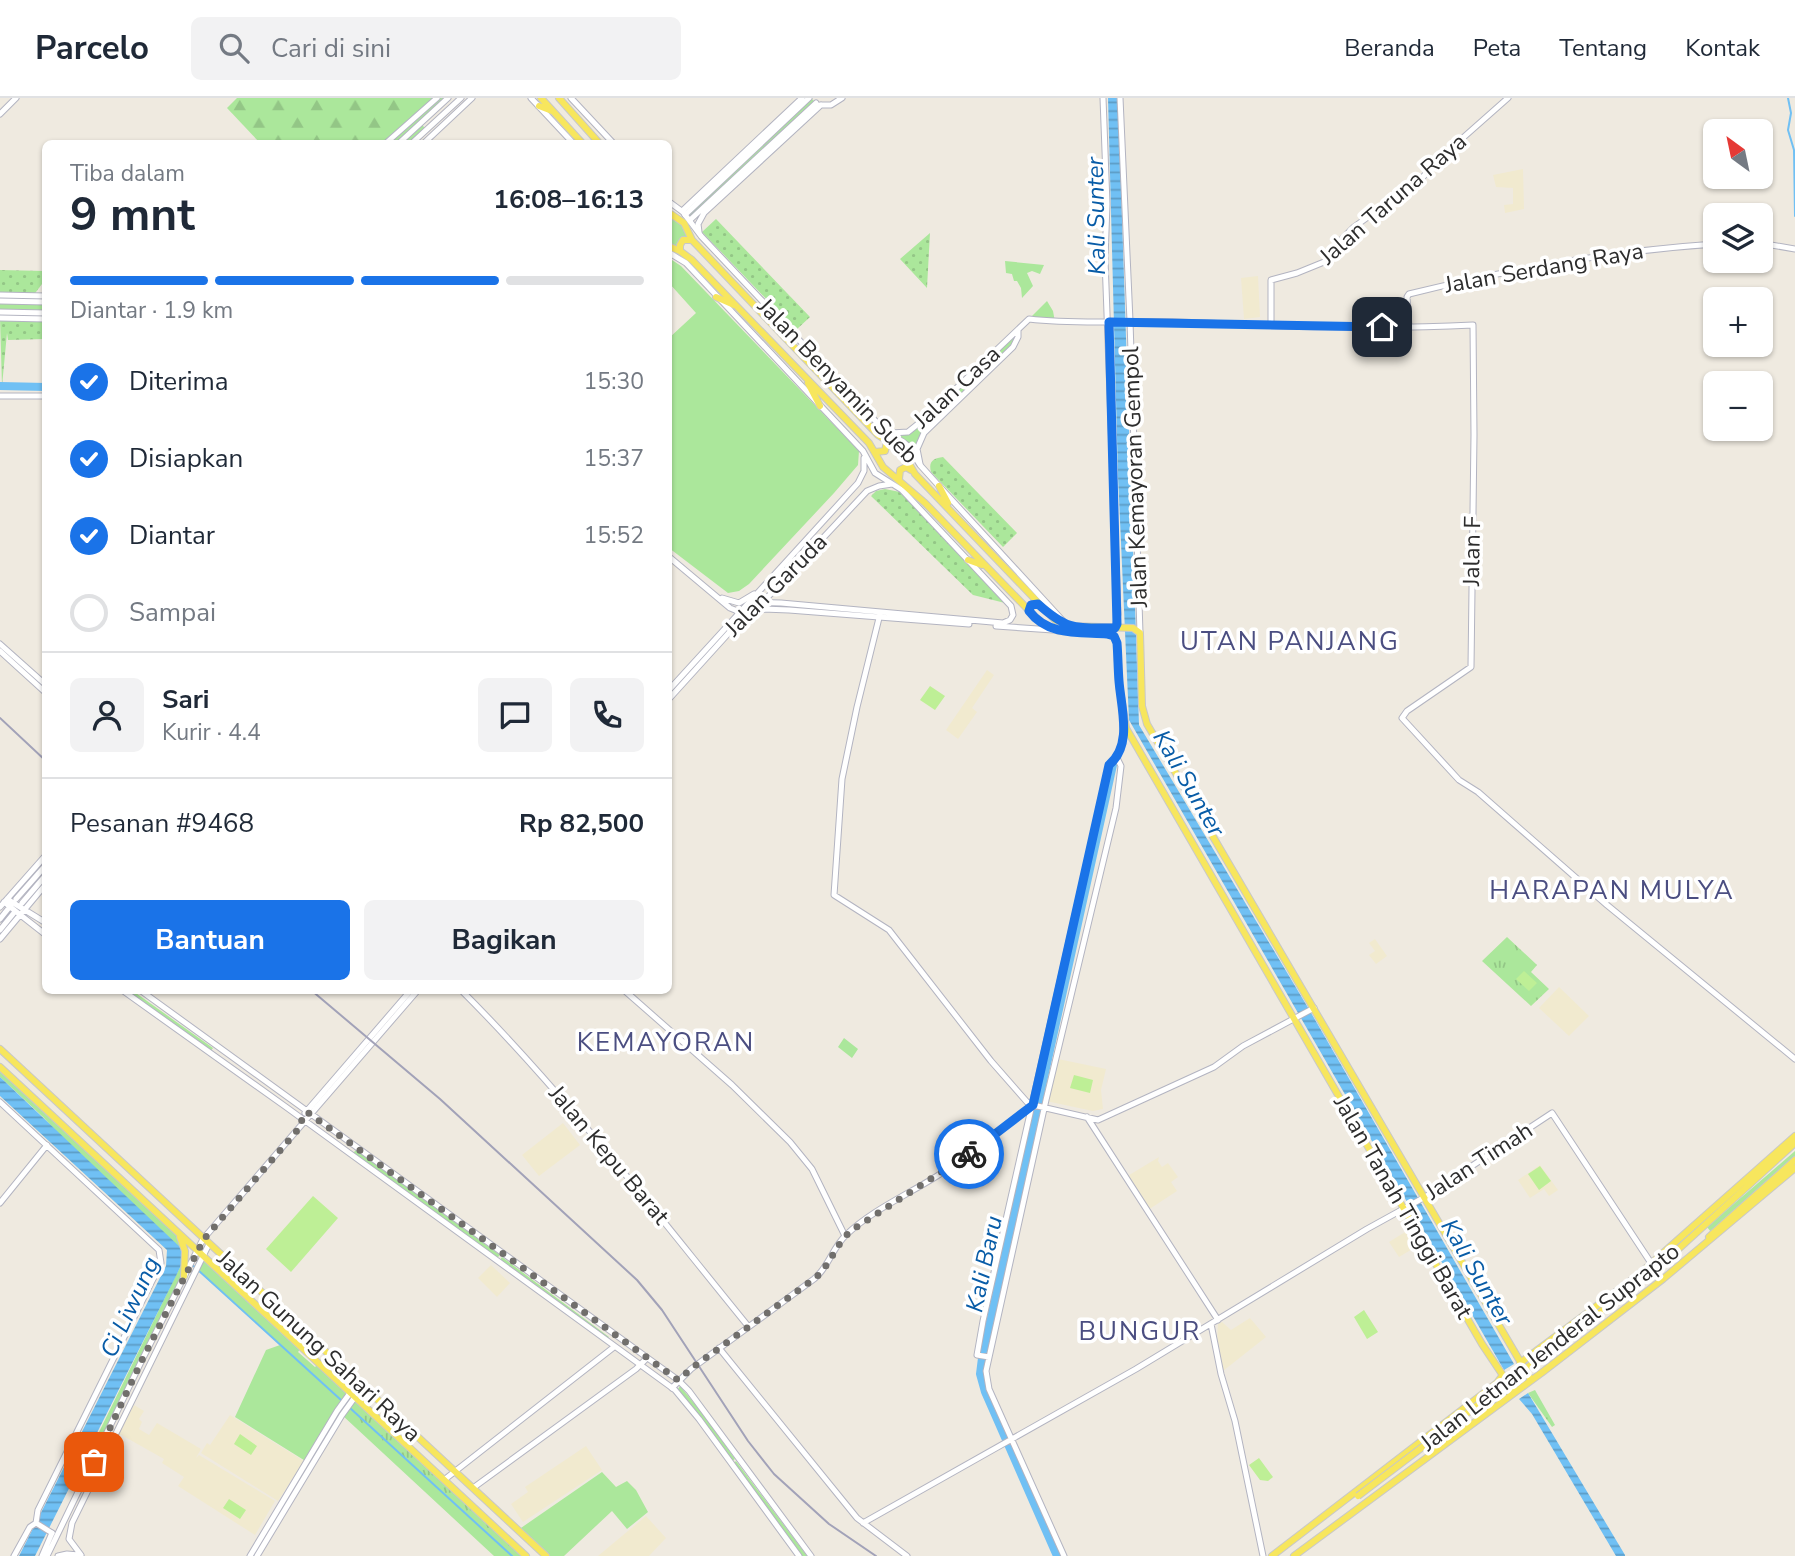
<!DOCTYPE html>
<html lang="id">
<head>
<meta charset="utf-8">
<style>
	body { margin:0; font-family:"Nunito Sans",sans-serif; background:#f2f2f3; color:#1f2937; height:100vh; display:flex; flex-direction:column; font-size:26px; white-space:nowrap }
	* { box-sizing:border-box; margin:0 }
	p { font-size:23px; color:#747a83 }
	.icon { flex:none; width:38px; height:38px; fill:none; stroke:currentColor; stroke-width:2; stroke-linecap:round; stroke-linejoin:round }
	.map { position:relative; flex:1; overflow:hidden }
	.drawer { position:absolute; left:42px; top:42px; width:630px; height:854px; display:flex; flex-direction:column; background:#fff; border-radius:10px; box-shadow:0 2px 5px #0004 }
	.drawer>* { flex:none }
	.needle { width:46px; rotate:327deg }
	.controls { position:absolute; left:1703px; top:21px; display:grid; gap:14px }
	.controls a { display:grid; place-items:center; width:70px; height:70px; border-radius:10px; background:#fff; box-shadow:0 2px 5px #0004; font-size:35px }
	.pin { position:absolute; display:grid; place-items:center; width:60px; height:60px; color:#fff; margin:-30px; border-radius:14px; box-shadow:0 4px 10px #0006 }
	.courier { position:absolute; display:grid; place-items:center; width:70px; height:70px; margin:-35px; border:5px solid #1a73e8; border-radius:50%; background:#fff; color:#222; box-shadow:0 2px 9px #0007 }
	.overview em { font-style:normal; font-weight:700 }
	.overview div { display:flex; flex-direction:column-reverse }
	.overview { display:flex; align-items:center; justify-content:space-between; height:119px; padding:0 28px }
	h1 { font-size:46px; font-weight:700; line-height:52px }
	.bar { display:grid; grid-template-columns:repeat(4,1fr); gap:10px 7px; align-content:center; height:84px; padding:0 28px }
	.bar i { height:9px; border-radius:5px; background:#e0e1e3 }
	.bar .selected { background:#1a73e8 }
	.bar p { grid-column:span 4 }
	.line { display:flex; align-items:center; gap:18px; padding:0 28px; border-top:2px solid #e0e1e3 }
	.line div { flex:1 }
	.round { display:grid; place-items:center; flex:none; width:74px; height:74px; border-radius:10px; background:#f2f2f3 }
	ol { padding:0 28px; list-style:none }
	li { display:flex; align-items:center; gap:21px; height:77px }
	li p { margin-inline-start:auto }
	li .icon { padding:7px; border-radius:50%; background:#1a73e8; color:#fff; stroke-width:4 }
	li:last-child { color:#747a83 }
	li i { width:38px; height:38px; border:4px solid #e0e1e3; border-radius:50% }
	.cta { display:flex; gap:14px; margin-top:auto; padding:14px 28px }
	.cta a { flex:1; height:80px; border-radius:10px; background:#1a73e8; color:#fff; font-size:28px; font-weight:700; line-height:80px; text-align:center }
	.cta a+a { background:#f2f2f3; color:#1f2937 }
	header { display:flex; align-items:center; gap:42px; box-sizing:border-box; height:98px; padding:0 35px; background:#fff; border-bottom:2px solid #e0e1e3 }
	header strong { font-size:33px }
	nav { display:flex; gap:38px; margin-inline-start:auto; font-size:24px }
	.search { width:490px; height:63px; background:#f2f2f3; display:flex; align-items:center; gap:18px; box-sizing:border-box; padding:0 24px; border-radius:10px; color:#747a83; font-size:26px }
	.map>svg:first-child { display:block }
</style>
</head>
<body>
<header>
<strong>Parcelo</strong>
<div class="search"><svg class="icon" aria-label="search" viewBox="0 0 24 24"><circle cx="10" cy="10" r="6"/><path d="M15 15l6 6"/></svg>Cari di sini</div>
<nav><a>Beranda</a><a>Peta</a><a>Tentang</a><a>Kontak</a></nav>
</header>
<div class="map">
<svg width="1795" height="1458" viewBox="0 0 1795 1458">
	<defs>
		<pattern id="forest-firs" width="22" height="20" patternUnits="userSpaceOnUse" patternTransform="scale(1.75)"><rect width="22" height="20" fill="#abe79b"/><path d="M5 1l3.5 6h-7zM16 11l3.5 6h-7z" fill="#93c686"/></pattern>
		<pattern id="park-tufts" width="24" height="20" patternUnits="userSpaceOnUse" patternTransform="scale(1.75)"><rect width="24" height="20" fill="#abe79b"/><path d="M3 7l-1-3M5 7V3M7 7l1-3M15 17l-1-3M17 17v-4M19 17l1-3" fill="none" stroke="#93c686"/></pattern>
		<pattern id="garden-dots" width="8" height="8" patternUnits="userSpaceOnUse" patternTransform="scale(1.75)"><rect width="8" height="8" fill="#abe79b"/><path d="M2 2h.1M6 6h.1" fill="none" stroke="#93c686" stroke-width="1.8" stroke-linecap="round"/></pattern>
		<pattern id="water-rules" width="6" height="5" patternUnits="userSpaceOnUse" patternTransform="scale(1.75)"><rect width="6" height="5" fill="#70c0f4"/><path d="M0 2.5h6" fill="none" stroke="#5c9cc6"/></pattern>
	</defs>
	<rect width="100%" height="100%" fill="#efeae0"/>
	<!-- education -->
	<path fill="#f1eacf" d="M1523,71l1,40 -19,4 -1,-8 9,-1v-16l-17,-1 -3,-12z
		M1258,178l2,41 -16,2 -3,-41z
		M987,572l7,5 -22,33 5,4 -19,27 -12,-9z
		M1375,841l12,17 -11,8 -7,-9 6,-4 -6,-8z
		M1559,889l30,29 -20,20 -30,-28z
		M1058,961l48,10 -5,21 2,19 -10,2 -47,-10z
		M563,1025l17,22 -41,31 -17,-21z
		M1159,1059l-1,4 4,6 6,-4 10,14 -7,5 6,9 -29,19 -22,-33z
		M1540,1067l18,25 -9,6 -5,-7 -14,9 -12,-18z
		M1410,1131l9,16 -20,12 -10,-15z
		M491,1167l19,18 -13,14 -19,-19z
		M1250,1220l16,19 -43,34 -6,-28 1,-19 4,-2 9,8z
		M134,1307l10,6 -5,8 3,3 -3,7 10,6 8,-12 44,26 -5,9 3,-3 76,46 -20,34 -77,-49 6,-9 -22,-14 2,-4 -46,-26z
		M230,1317l74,46 -26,40 -77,-48 6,-10 3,2z
		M586,1348l16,24 -79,52 -12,-18 17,-12 -3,-5z
		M646,1418l20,22 -17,18h-51z"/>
	<!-- grass -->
	<path fill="#abe79b" d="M437,0h11l-27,25 5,7 -15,13 -25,1z
		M811,0l3,3 -124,119 -7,-8z
		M672,162l9,6 178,185 -1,14 -24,28 -85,91 -10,7 -11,2 -59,-45v-210l27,-25 -27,-30v-22z
		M1005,163l39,4 -4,9 -8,-3 -5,2 6,13 -11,12 -1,-10 -4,-7h-3l-2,-7 -6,-1z
		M0,203l45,1v11l-45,-1z
		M1047,203l6,10 2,11 -26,-3z
		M1018,232l-2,13 -92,90 -7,20 -5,-1 -21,-19 17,-1z
		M127,893h6l80,57 -2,3z
		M844,940l14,11 -6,9 -14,-11z
		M0,968l179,169 5,12v29l-78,160 -7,-4 83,-169 -139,-146 -43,-40z
		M356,1052l144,105 -3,3 -144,-105z
		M1795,1053v6l-84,75 -4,-5z
		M204,1158l97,92 -3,4 17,15 3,-3 32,29 -43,69 -72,-45 31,-67 14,-5 -83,-75z
		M502,1159l107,80 -1,1 -108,-78z
		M680,1288l23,28 32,45 -3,2 -54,-72z
		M736,1363l71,95h-5l-69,-92z
		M602,1374l14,15 11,-6 9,9 12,22 -21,17 -15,-18 -48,45h-19l-27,-26z"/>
	<!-- forest -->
	<path fill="url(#forest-firs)" d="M237,0h200l-52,46 -125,-1 -33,-35z"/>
	<!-- park -->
	<path fill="url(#park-tufts)" d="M669,115l8,4 15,23 -6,-1 -6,12 -11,-5z
		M1507,839l30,28 -6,7 18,17 -18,17 -49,-45z
		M1535,1292l20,35 -3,2 -24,-34z
		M355,1299l171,159h-32l-152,-141z"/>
	<!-- garden -->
	<path fill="url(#garden-dots)" d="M716,121l94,98 -14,13 -94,-98z
		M930,135l-3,55 -27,-29z
		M0,172l45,1v9l-12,16 -33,-1z
		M0,220l45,1v20l-37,1 -1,-7 -5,53z
		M943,359l74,76 -14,14 -72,-75c-3,-11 3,-14 12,-15z
		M885,391l15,3 105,111 -32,-8 -102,-99 5,-5z"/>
	<!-- pitch -->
	<path fill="#beef96" d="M930,588l15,10 -10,14 -15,-10z
		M1524,873l13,12 -8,8 -13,-12z
		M1074,977l19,5 -3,13 -20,-5z
		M1540,1068l11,15 -12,9 -11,-16z
		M313,1098l25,22 -47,54 -25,-23z
		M1364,1212l14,22 -11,7 -13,-22z
		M240,1336l17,12 -6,9 -17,-11z
		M1259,1360l14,19 -5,4 -8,-1 -11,-15z
		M229,1401l17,11 -6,9 -17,-11z"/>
	<!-- water -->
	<path fill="url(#water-rules)" d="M1108,0h10l21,627 171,286 204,353 -10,6 -375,-650 -11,-244z
		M0,979l181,171 1,15 -6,13 -141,280h-16l147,-290 1,-16 -167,-154z
		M1528,1295l97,162v1h-9l-84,-142 -13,-15z"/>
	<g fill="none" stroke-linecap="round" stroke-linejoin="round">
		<!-- stream -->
		<path stroke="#70c0f4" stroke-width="2" d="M1788,0l3,15 -3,17 6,20 1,66
			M187,1162l154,140
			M350,1310l162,148"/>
		<!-- river -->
		<path stroke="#70c0f4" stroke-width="8" d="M0,288l46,1
			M1057,1458l-72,-164 -5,-18 2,-16 131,-593"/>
		<!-- tertiary casing -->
		<g stroke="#b3b4c1" stroke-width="7">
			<path id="tertiary" d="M1103,0l4,106 -2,55 13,355 -3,14
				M1120,0l10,223 10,312
				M820,7h11l11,-7
				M0,16l16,-16
				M682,113l120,-113
				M685,117l124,-117
				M690,122l126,-117
				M699,134l-1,-8 6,-11 117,-108
				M1760,145l35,6
				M1271,227v-45l26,-7 32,-13 2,-10 23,-23 68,-49 17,-19 69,-61
				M1409,229l-2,-30 2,-3c101,-25 202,-43 306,-50
				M0,298h46
				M891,335l17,-1 15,-12 106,-101c50,6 100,1 150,3 98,4 196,8 294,3l1,110 -3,232 -64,44 -5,7 57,62 19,12 129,113 188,154
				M920,366l-3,-15 7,-16 89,-86 5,-10v-7
				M668,458l62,52 10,4
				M722,500l17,5 15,-9
				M880,516l-23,93 -15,72 -8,116 55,35 102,131 36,41 5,3
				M0,546l46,41
				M0,553l46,42
				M461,892c105,105 194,222 287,336
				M624,892l108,95 58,57 22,27 33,67
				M0,1004l159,148 2,13 -123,247 -2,13
				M1033,1007l65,15 116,-53 29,-21 71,-38
				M1087,1019l131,203
				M0,1105l47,-58
				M1211,1226l10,50 14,47 28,135
				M719,1250l138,170 50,38
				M989,1259l-12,-2 6,-34 126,-556 8,-7
				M672,1290l19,-19 123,-90c15,-12 18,-31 32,-44 26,-25 61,-40 91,-59 34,-21 64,-48 96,-71
				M444,1382l170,-133
				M473,1390l163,-119 11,-11
				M36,1425l16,10
				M863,1425l273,-154 231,-140 58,-32 127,-84 99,150
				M14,1458l16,-29 6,-4
				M250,1458l87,-145 13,-18
				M257,1458l85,-141 13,-18
				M1064,1458l-75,-167 -3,-18 60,-271 70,-292 5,-42 -4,-8 9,-30"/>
		</g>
		<!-- secondary casing -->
		<g stroke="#b3b4c1" stroke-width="7">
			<path id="secondary" d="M531,0l43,46
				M571,0l43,46
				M385,46l52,-46
				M398,46l50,-46
				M411,46l50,-46
				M423,46l49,-46
				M668,103l15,11 18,24 180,191 26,18 13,20 19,21 126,137
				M668,154l18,11 177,188 12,22 27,17 109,116 2,9 -3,5 -7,3 -222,-20 -32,-1
				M0,197l46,1
				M0,203l46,1
				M0,214l46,1
				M0,220l46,1
				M763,504l104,-111 12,-5 13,-2
				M740,514l23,-3 26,1 180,14
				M996,528l57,4
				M668,593l190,-208 6,-12v-13
				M668,602l68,-75 17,-14
				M7,801l39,24
				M16,801l30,-34
				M4,804l42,33
				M22,805l24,-28
				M0,809l46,-52
				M0,821l8,-10
				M0,832l13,-16
				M0,841l46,-55
				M122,892l164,117 389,283 24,29 100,137
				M140,892l538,390 11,11 122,165
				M305,1015l106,-123
				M81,1457l-12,-16 3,-16 137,-279
				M42,1458l10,-23
				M47,1458l95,-196 61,-121 215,-249
				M58,1458l9,-2 12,1"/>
		</g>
		<!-- primary casing -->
		<g stroke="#c8c8c8" stroke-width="8">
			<path id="primary" d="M541,0l42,46
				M559,0l41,46
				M539,8l13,5
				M668,114l16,11 8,17 186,195 23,15 14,24 140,146 15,6 63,2 7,5 2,73 5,18 384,656
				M668,125l1,-10
				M668,148l12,5 12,9 177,183 14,24 42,36 117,121 17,7 48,3 7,2 3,7 2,41 7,44 356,616 32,48
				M680,153v-6l3,-5h9
				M716,199l18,8
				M780,232l11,1
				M837,281l11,22
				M808,285l12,23
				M875,354l10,-1 2,-10
				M899,381l1,-9 6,-3 5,3
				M939,388l9,17
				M968,462l14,5
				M0,951l546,507
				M0,969l526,489
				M180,1139l5,14 -1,25
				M1709,1139l86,-77
				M1652,1175l143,-130
				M1520,1265l117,-87 158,-140
				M1272,1458l225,-173 5,-7
				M1294,1458l250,-185 119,-92 132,-111"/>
		</g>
		<!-- tertiary -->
		<use href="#tertiary" stroke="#fff" stroke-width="5"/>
		<!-- secondary -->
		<use href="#secondary" stroke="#fff" stroke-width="5"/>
		<!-- primary -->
		<use href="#primary" stroke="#f7e65d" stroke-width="6"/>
		<!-- rail -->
		<path stroke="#a2a2b8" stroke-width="2" d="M0,620l46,43
			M311,892l129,109 197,181 25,30 86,131 26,33 55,50 47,32"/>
		<!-- primary-bridge casing -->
		<g stroke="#c8c8c8" stroke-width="8" stroke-linecap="butt">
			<path id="primary-bridge" d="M1358,1398l294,-223"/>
		</g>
		<!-- primary-bridge -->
		<use href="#primary-bridge" stroke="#f7e65d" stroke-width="6"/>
	</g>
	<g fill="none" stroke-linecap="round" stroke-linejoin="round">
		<!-- done -->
		<path stroke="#716f6c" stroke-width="7" stroke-dasharray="0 12.6" d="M94,1364l48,-102 62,-121 97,-113 1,-8 5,-6 371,268 18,-15 118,-86c17,-14 21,-35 38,-49l117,-76"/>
		<!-- route -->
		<path stroke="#1a73e8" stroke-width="9" d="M969,1056l64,-49 76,-340c24,-20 12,-57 10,-84 -1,-12 -1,-25 -2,-38l-3,-7 -7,-2c-29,-2 -59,2 -78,-23l2,-6 7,-1c30,27 38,24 77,24l2,-4 -8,-302 273,5"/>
	</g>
	<g text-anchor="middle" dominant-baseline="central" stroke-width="7" stroke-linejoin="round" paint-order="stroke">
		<!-- street labels -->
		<g font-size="23" fill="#2d2d2d" stroke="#fff">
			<text transform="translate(1393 101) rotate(-41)">Jalan Taruna Raya</text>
			<text transform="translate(1544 170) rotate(-10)">Jalan Serdang Raya</text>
			<text transform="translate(838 283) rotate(46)">Jalan Benyamin Sueb</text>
			<text transform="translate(957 289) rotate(-43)">Jalan Casa</text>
			<text transform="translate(1135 379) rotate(-92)">Jalan Kemayoran Gempol</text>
			<text transform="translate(1472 453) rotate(-89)">Jalan F</text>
			<text transform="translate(776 487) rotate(-45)">Jalan Garuda</text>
			<text transform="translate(609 1057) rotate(50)">Jalan Kepu Barat</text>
			<text transform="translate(1479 1063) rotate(-33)">Jalan Timah</text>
			<text transform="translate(1403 1109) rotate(60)">Jalan Tanah Tinggi Barat</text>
			<text transform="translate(319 1248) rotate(43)">Jalan Gunung Sahari Raya</text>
			<text transform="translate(1550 1249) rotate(-38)">Jalan Letnan Jenderal Suprapto</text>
		</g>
		<!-- water labels -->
		<g font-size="24" font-style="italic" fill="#085ca7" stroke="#fff">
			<text transform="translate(1096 118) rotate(-91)">Kali Sunter</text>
			<text transform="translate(1189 685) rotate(60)">Kali Sunter</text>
			<text transform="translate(984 1166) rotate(-78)">Kali Baru</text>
			<text transform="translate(1477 1174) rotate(60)">Kali Sunter</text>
			<text transform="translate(130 1209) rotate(-65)">Ci Liwung</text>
		</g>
		<!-- quarter labels -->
		<g font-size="26" letter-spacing="2" fill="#4b4e81" stroke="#fff">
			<text x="1290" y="543">UTAN PANJANG</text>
			<text x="1612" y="792">HARAPAN MULYA</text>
			<text x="666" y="944">KEMAYORAN</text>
			<text x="1140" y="1233">BUNGUR</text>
		</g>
	</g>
</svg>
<div class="controls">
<a><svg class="needle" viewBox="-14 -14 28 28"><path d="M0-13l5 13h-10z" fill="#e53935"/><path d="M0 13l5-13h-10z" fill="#747a83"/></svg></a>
<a><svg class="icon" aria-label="layers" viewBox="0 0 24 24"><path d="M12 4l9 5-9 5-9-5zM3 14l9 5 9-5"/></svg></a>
<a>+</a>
<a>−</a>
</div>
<div class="pin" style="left:94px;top:1364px;background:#ea580c"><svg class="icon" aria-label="bag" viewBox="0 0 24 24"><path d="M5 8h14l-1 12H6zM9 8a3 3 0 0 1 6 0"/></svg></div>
<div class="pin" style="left:1382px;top:229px;background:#1f2937"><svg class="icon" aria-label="home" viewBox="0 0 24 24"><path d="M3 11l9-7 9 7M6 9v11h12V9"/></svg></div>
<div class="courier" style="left:969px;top:1056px"><svg class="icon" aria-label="bike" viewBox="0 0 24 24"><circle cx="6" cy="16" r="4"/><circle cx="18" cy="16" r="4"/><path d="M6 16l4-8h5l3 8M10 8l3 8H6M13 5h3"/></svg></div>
<section class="drawer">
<div class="overview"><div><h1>9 mnt</h1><p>Tiba dalam</p></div><em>16:08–16:13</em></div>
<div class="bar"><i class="selected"></i><i class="selected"></i><i class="selected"></i><i></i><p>Diantar · 1.9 km</p></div>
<ol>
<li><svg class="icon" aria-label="check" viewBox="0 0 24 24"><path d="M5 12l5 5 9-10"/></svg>Diterima<p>15:30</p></li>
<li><svg class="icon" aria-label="check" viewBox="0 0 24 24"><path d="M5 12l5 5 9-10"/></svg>Disiapkan<p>15:37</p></li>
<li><svg class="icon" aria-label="check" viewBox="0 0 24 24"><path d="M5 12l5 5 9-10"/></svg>Diantar<p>15:52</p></li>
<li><i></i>Sampai</li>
</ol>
<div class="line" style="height:126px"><a class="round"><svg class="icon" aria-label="person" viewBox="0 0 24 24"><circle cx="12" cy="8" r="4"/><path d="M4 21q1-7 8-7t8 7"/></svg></a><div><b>Sari</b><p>Kurir · 4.4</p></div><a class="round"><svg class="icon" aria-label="chat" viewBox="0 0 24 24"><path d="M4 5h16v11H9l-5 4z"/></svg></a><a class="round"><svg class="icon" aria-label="phone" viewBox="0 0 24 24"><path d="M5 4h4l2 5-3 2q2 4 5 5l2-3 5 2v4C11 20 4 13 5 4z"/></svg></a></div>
<div class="line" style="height:91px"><div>Pesanan #9468</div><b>Rp 82,500</b></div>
<div class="cta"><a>Bantuan</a><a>Bagikan</a></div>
</section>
</div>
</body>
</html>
